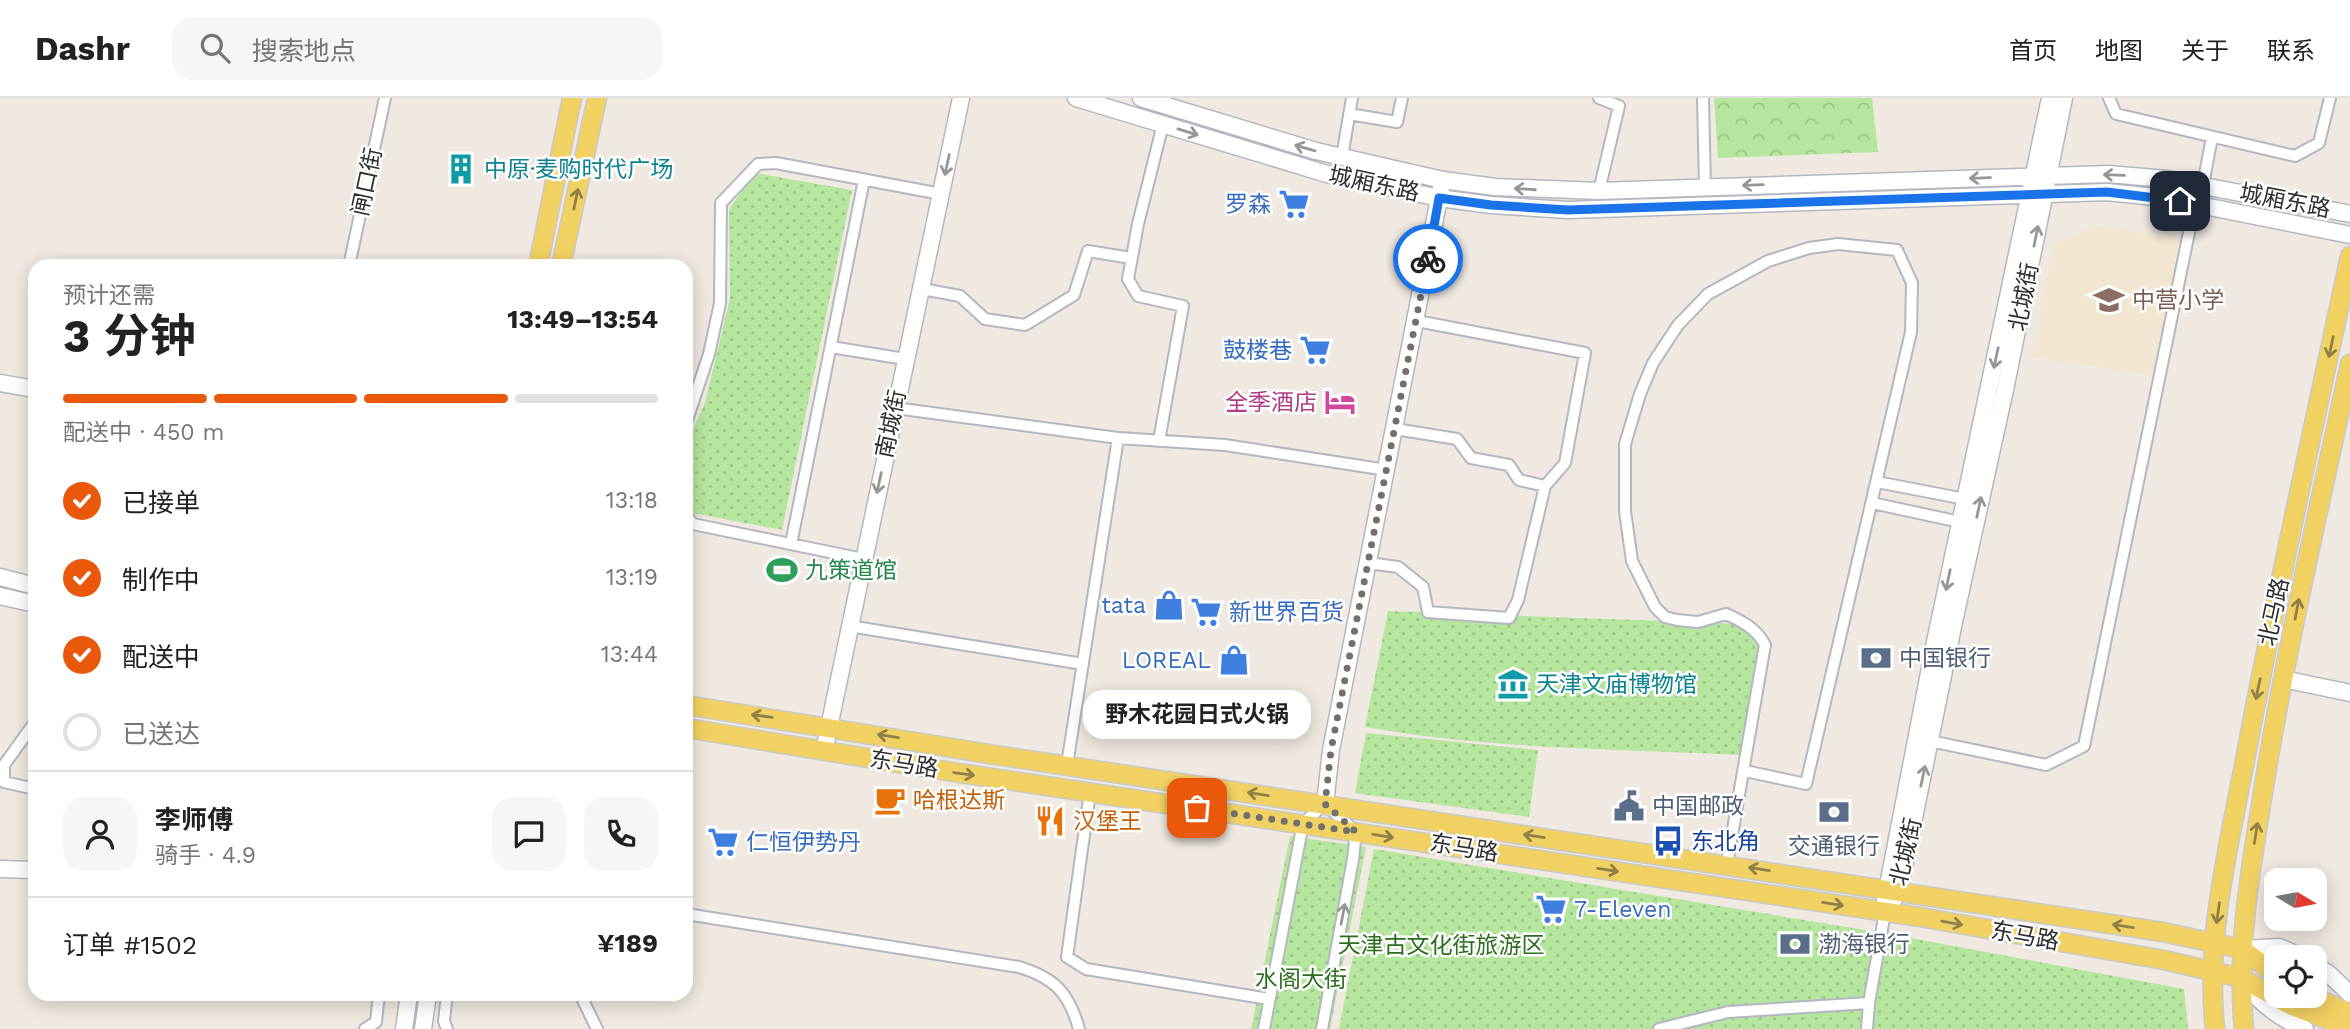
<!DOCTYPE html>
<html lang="zh">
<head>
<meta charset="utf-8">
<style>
	body { margin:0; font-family:"Work Sans","Noto Sans SC",sans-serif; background:#f6f6f6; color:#222; height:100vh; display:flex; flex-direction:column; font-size:26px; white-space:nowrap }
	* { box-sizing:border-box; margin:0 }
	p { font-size:23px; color:#767676 }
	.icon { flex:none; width:38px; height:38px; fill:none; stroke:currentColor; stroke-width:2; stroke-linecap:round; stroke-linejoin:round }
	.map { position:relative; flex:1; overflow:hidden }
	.details { position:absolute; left:28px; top:161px; width:665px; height:742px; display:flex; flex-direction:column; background:#fff; border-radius:21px; box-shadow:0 4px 18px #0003 }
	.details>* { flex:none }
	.needle { width:46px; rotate:100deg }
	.buttons { position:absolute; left:2264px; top:770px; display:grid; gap:14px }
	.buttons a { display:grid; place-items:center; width:63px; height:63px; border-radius:14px; background:#fff; box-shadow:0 4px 18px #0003; font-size:35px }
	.pin { position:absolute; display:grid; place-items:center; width:60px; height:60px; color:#fff; margin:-30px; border-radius:14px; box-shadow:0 4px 10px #0006 }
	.courier { position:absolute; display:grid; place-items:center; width:70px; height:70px; margin:-35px; border:5px solid #1a73e8; border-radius:50%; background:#fff; color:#222; box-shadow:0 2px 9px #0007 }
	.bubble { position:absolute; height:49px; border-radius:21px; background:#fff; box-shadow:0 4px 18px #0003; font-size:23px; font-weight:700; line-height:49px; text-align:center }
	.head em { font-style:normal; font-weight:700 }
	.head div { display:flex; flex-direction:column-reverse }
	.head { display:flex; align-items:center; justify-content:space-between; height:119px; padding:0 35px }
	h1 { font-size:46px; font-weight:700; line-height:52px }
	.bar { display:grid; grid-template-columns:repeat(4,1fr); gap:10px 7px; align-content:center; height:84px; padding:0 35px }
	.bar i { height:9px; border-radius:5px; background:#e0e0e0 }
	.bar .current { background:#ea580c }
	.bar p { grid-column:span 4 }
	.line { display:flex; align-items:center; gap:18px; padding:0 35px; border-top:2px solid #e0e0e0 }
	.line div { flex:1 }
	.round { display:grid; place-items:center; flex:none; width:74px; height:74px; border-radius:21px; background:#f6f6f6 }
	ol { padding:0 35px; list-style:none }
	li { display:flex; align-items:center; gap:21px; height:77px }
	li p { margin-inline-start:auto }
	li .icon { padding:7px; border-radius:50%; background:#ea580c; color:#fff; stroke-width:4 }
	li:last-child { color:#767676 }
	li i { width:38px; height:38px; border:4px solid #e0e0e0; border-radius:50% }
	header { display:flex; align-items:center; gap:42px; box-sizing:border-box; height:98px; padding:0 35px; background:#fff; border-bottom:2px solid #e0e0e0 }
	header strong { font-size:33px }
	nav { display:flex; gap:38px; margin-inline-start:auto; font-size:24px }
	.search { width:490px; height:63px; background:#f6f6f6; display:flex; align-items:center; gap:18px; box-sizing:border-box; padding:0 24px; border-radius:21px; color:#767676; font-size:26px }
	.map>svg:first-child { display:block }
</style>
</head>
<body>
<header>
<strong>Dashr</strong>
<div class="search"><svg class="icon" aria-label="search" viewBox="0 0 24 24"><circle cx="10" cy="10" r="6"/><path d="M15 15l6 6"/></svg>搜索地点</div>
<nav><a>首页</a><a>地图</a><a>关于</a><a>联系</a></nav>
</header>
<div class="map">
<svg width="2350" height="931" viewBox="0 0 2350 931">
	<defs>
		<pattern id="forest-crowns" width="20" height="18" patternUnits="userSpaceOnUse" patternTransform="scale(1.75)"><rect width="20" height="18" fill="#b6e59e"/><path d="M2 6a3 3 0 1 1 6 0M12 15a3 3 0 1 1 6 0" fill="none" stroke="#9dc588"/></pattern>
		<pattern id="park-dots" width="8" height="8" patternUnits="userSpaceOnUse" patternTransform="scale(1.75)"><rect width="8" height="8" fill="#b6e59e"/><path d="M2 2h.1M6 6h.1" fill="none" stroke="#9dc588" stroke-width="1.8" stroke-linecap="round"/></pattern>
	</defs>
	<rect width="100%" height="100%" fill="#efe9e1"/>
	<!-- education -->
	<path fill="#f0e6d1" d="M2096,128l92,14 -28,137 -128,-20 22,-114z"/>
	<!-- forest -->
	<path fill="url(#forest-crowns)" d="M1714,0h158l6,54 -160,6z"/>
	<!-- park -->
	<path fill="url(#park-dots)" d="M755,75l97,17 -70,340 -95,-18 -1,-2v-65l19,-42 25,-105 -1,-89z
		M1388,513l356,13 18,24 -18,107c-126,-6 -255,-6 -379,-28z
		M1366,635l172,17 -9,67 -174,-24z
		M1290,738l76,11 -36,182h-79z
		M1374,751l515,85 295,55 4,40h-849z"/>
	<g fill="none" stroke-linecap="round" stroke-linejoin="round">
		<!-- street casing -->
		<g stroke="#b4b7c1" stroke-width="14">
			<path id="street" d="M1599,0l20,8 -20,85
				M1703,0l2,89
				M2109,0l7,16 179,42 24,-13 11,-45
				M1349,16l48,8 5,-24
				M1342,59l10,-59
				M2203,87l9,-48
				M349,168l36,-168
				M922,191l38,7 25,23 40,6 49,-30 14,-44 43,7
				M831,249l74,12
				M895,310l223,30 107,7 162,25
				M686,325l23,-69 11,-51 1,-100 37,-39 18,-1 165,31
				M1395,331l62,10 14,19 38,7 10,15 26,6
				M1159,343l24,-135 -45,-10 -10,-17 10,-55 25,-100
				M1877,384l88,17
				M1872,405l88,19
				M686,417l7,9 170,35
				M791,446l73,-364
				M1368,465l30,4 25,20 5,25 81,6 9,-18 27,-114 20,-23 20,-110 -168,-32
				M849,528l234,38
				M35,624l-31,43v17l31,7
				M1930,643l116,24 38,-19 111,-543
				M1067,667l51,-327
				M1090,694l-23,165 19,12 183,30
				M1727,766l38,-219c-8,-16 -23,-24 -39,-31l-28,8 -21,-2 -12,-3 -10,-10 -23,-46 -7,-50v-67l15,-50 13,-31 25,-38 30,-31 60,-33 41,-13 29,-4 59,6 15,33 -1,49 -105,452 -61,-13
				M686,816l333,53c36,11 50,26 60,62
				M580,896l17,35
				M365,931l11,-7 3,-28
				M447,931l-3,-8 3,-27
				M1264,931l39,-206 22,-19 31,28 -3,27 -31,170
				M1659,931l69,-17 141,-9 16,-91
				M1867,931l2,-26"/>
		</g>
		<!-- secondary casing -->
		<g stroke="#b4b7c1" stroke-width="19">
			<path id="secondary" d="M1076,0l251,76 112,24 52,7 77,5 539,-18 57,6 186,37
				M1141,0l175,53 127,29 52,7 104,4 509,-17 59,5 183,35
				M0,285l35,6
				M0,479l35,9
				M0,498l35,8
				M2283,581l67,14
				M824,653l137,-653
				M1325,706l6,-54 110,-562
				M0,771l35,1
				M1885,803l50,-259 115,-544
				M1885,814l14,-21 55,-269 52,-237 58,-287
				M2242,851l37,-2 24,10
				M2315,867l14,9 21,20
				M2241,880c17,24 37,40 64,51
				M404,931l5,-35
				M423,931l5,-35"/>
		</g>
		<!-- primary casing -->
		<g stroke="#c9c9c9" stroke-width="21">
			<path id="primary" d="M538,168l34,-168
				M561,168l36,-168
				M686,607l316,51 1161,176 79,17 35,27
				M686,630l267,44 967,145 244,43 77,18 51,28 58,22
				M2312,898l38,17
				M2215,931c-10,-92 14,-183 31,-274 31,-167 69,-333 104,-499
				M2244,931c-8,-82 7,-162 20,-243 23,-142 56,-282 86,-422"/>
		</g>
		<!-- street -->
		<use href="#street" stroke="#fff" stroke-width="10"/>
		<!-- secondary -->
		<use href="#secondary" stroke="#fff" stroke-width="16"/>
		<!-- primary -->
		<use href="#primary" stroke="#f2d163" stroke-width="18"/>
	</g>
	<!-- one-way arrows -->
	<defs><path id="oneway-shaft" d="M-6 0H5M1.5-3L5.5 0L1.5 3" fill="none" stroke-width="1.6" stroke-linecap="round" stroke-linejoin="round" transform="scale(1.75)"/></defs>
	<g stroke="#969696">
		<use href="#oneway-shaft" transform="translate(1188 34) rotate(17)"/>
		<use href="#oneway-shaft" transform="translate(1305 50) rotate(-164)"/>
		<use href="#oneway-shaft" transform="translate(947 67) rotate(102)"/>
		<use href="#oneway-shaft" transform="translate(2114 77) rotate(-178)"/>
		<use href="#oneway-shaft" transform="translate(1980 80) rotate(178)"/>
		<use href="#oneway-shaft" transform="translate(1753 87) rotate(178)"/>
		<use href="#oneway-shaft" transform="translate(1525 91) rotate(-176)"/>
		<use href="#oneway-shaft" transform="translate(2036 138) rotate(-79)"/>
		<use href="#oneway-shaft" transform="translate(1996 260) rotate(102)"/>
		<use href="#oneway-shaft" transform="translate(879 385) rotate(102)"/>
		<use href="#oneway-shaft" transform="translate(1979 409) rotate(-78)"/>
		<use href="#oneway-shaft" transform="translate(1948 482) rotate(102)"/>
		<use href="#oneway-shaft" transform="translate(1923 678) rotate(-78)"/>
		<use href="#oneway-shaft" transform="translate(1343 816) rotate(-79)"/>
	</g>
	<g stroke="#908048">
		<use href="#oneway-shaft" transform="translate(576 101) rotate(-78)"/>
		<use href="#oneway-shaft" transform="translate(2331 249) rotate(102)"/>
		<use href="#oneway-shaft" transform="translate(2297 511) rotate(-79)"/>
		<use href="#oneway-shaft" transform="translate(2258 591) rotate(102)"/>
		<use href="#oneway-shaft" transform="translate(762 618) rotate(-172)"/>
		<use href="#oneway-shaft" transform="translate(888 638) rotate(-171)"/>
		<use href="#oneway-shaft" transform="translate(964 676) rotate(8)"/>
		<use href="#oneway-shaft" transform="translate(1258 696) rotate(-171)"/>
		<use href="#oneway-shaft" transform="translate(2256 735) rotate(-81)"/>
		<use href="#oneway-shaft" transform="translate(1383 738) rotate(9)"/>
		<use href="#oneway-shaft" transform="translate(1534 738) rotate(-171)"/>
		<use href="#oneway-shaft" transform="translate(1759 771) rotate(-171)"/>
		<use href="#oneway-shaft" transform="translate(1608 772) rotate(9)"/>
		<use href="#oneway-shaft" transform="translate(1833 806) rotate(9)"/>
		<use href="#oneway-shaft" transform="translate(2218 815) rotate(98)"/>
		<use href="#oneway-shaft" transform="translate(1952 825) rotate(10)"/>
		<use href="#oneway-shaft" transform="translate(2123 828) rotate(-171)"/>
	</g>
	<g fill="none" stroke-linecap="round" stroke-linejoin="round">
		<!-- done -->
		<path stroke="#726f6d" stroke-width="7" stroke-dasharray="0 12.6" d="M1197,710l159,24 -31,-28 6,-54 97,-491"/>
		<!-- route -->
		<path stroke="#1a73e8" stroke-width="9" d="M1428,161l11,-61 52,7 77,5 539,-18 73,9"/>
	</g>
	<!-- icons -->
	<defs>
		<g id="building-bare" transform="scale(2.415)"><path d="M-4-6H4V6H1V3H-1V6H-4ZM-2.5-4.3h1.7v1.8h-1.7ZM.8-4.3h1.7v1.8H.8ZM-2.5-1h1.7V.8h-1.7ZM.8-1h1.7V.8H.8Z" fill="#0f9aa8" stroke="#fff" stroke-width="2.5" paint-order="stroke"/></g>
		<g id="supermarket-bare" transform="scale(2.415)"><path d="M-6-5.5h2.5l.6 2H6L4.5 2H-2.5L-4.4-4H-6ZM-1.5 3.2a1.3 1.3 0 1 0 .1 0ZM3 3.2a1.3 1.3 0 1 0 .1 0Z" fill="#3f7fe0" stroke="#fff" stroke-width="2.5" paint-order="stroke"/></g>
		<g id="school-bare" transform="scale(2.415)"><path d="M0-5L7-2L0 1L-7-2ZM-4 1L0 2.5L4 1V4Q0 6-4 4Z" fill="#8d6e63" stroke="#fff" stroke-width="2.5" paint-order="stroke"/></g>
		<g id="hotel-bare" transform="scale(2.415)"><path d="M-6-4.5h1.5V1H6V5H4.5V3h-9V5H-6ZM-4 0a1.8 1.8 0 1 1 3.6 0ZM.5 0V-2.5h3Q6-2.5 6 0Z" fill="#d1479c" stroke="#fff" stroke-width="2.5" paint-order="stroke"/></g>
		<g id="stadium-bare" transform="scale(2.415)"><path d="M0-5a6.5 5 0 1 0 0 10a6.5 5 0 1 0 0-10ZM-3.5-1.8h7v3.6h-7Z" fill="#2e9e5b" stroke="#fff" stroke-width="2.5" paint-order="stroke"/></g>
		<g id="shop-bare" transform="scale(2.415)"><path d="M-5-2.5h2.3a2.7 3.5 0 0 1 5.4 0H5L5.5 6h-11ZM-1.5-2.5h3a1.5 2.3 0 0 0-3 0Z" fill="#3f7fe0" stroke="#fff" stroke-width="2.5" paint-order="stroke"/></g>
		<g id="bank-bare" transform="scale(2.415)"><path d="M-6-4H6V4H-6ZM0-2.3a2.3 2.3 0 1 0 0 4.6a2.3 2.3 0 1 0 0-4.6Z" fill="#5c6f8a" stroke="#fff" stroke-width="2.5" paint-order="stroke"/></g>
		<g id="museum-bare" transform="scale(2.415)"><path d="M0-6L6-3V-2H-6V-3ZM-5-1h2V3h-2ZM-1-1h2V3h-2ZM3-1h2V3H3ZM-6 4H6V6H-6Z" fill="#0f9aa8" stroke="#fff" stroke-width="2.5" paint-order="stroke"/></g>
		<g id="cafe-bare" transform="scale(2.415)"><path d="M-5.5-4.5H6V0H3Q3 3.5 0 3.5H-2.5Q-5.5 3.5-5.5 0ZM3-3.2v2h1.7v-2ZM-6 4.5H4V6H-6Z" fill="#e8710a" stroke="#fff" stroke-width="2.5" paint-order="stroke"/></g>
		<g id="civic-bare" transform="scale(2.415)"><path d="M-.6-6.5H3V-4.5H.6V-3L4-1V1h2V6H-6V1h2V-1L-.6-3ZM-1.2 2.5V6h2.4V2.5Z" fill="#5c6f8a" stroke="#fff" stroke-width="2.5" paint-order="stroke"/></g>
		<g id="restaurant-bare" transform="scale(2.415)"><path d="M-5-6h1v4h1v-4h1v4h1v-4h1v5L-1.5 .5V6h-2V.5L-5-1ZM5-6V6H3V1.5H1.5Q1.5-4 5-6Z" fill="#e8710a" stroke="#fff" stroke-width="2.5" paint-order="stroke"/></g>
		<g id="bus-bare" transform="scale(2.415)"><path d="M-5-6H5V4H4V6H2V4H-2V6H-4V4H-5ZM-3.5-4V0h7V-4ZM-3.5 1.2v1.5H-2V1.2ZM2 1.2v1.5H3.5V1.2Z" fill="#1a4fb4" stroke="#fff" stroke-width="2.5" paint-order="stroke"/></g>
	</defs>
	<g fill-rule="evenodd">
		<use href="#building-bare" x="461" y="71"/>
		<use href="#supermarket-bare" x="1294" y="106"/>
		<use href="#school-bare" x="2109" y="202"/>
		<use href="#supermarket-bare" x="1315" y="252"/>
		<use href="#hotel-bare" x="1340" y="304"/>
		<use href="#stadium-bare" x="782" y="472"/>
		<use href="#shop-bare" x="1169" y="507"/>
		<use href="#supermarket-bare" x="1206" y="514"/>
		<use href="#bank-bare" x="1876" y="560"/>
		<use href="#shop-bare" x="1234" y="562"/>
		<use href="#museum-bare" x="1513" y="586"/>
		<use href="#cafe-bare" x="890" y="702"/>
		<use href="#civic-bare" x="1629" y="708"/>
		<use href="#bank-bare" x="1834" y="714"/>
		<use href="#restaurant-bare" x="1050" y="723"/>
		<use href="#bus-bare" x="1668" y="743"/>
		<use href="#supermarket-bare" x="723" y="744"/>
		<use href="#supermarket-bare" x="1551" y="811"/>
		<use href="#bank-bare" x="1795" y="846"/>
	</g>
	<g text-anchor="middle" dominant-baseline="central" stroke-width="5" stroke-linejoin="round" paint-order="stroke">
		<!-- culture labels -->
		<g font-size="23" fill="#0d838f" stroke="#fff" text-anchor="start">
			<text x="484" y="71">中原·麦购时代广场</text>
			<text x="1536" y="586">天津文庙博物馆</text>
		</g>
		<!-- street labels -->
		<g font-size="23" fill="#2e2e2e" stroke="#fff">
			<text transform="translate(367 84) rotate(-78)">闸口街</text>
			<text transform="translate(1374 86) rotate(12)">城厢东路</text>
			<text transform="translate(2285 103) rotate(11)">城厢东路</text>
			<text transform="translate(2024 199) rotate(-79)">北城街</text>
			<text transform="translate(891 326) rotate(-78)">南城街</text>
			<text transform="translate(2274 514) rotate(-78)">北马路</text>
			<text transform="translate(904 666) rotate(9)">东马路</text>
			<text transform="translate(1464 750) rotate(9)">东马路</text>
			<text transform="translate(1906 754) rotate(-77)">北城街</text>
			<text transform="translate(2025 838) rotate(10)">东马路</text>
		</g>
		<!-- shop labels -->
		<g font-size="23" fill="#366cbe" stroke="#fff" text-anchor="end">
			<text x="1271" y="106">罗森</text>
			<text x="1292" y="252">鼓楼巷</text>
			<text x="1146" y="507">tata</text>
			<text x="1229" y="514" text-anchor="start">新世界百货</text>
			<text x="1211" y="562">LOREAL</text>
			<text x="746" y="744" text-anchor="start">仁恒伊势丹</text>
			<text x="1574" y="811" text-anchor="start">7-Eleven</text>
		</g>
		<!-- education labels -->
		<g font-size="23" fill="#785e54" stroke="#fff" text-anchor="start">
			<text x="2132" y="202">中营小学</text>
		</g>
		<!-- hotel labels -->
		<g font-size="23" fill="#b23c85" stroke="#fff" text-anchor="end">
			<text x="1317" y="304">全季酒店</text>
		</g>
		<!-- leisure labels -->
		<g font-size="23" fill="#27864d" stroke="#fff" text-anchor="start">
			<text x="805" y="472">九策道馆</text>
		</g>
		<!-- service labels -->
		<g font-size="23" fill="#4e5e75" stroke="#fff" text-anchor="start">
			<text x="1899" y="560">中国银行</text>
			<text x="1652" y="708">中国邮政</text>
			<text x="1834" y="748" text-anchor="middle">交通银行</text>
			<text x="1818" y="846">渤海银行</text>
		</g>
		<!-- food labels -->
		<g font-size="23" fill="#c56008" stroke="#fff" text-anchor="start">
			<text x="913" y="702">哈根达斯</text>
			<text x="1073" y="723">汉堡王</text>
		</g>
		<!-- transit labels -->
		<g font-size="23" fill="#164399" stroke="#fff" text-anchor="start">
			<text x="1691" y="743">东北角</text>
		</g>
		<!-- park labels -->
		<g font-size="23" fill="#2c6e1b" stroke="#fff">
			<text x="1441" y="847">天津古文化街旅游区</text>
			<text x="1301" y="881">水阁大街</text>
		</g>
	</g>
</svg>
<div class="buttons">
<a><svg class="needle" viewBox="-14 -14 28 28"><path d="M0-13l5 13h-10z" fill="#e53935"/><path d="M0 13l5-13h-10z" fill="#767676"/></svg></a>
<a><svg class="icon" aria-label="locate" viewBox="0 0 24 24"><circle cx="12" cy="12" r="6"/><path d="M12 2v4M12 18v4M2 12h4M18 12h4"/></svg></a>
</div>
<div class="pin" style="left:1197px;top:710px;background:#ea580c"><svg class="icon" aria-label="bag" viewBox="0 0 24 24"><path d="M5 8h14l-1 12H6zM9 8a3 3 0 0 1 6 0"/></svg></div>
<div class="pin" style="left:2180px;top:103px;background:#1f2937"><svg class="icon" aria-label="home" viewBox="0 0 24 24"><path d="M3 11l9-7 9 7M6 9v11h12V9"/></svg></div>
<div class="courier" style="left:1428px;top:161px"><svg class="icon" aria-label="bike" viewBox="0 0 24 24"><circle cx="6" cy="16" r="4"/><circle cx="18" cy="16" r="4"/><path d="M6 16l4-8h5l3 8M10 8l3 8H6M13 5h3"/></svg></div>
<div class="bubble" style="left:1083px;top:592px;width:228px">野木花园日式火锅</div>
<section class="details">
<div class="head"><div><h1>3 分钟</h1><p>预计还需</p></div><em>13:49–13:54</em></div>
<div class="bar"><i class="current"></i><i class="current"></i><i class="current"></i><i></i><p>配送中 · 450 m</p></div>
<ol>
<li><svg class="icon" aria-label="check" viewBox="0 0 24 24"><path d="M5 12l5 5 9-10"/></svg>已接单<p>13:18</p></li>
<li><svg class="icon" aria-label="check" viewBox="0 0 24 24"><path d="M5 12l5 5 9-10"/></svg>制作中<p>13:19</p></li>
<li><svg class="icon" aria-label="check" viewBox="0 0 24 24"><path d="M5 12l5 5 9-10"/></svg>配送中<p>13:44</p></li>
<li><i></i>已送达</li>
</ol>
<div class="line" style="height:126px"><a class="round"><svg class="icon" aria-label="person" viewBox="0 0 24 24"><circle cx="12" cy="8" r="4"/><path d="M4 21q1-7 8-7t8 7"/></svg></a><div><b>李师傅</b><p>骑手 · 4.9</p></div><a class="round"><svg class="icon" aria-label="chat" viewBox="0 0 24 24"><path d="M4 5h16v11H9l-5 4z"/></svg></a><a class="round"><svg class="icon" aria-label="phone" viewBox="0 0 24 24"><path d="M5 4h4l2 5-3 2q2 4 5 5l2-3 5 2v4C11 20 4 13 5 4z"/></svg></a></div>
<div class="line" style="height:91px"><div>订单 #1502</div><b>¥189</b></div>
</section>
</div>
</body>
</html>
